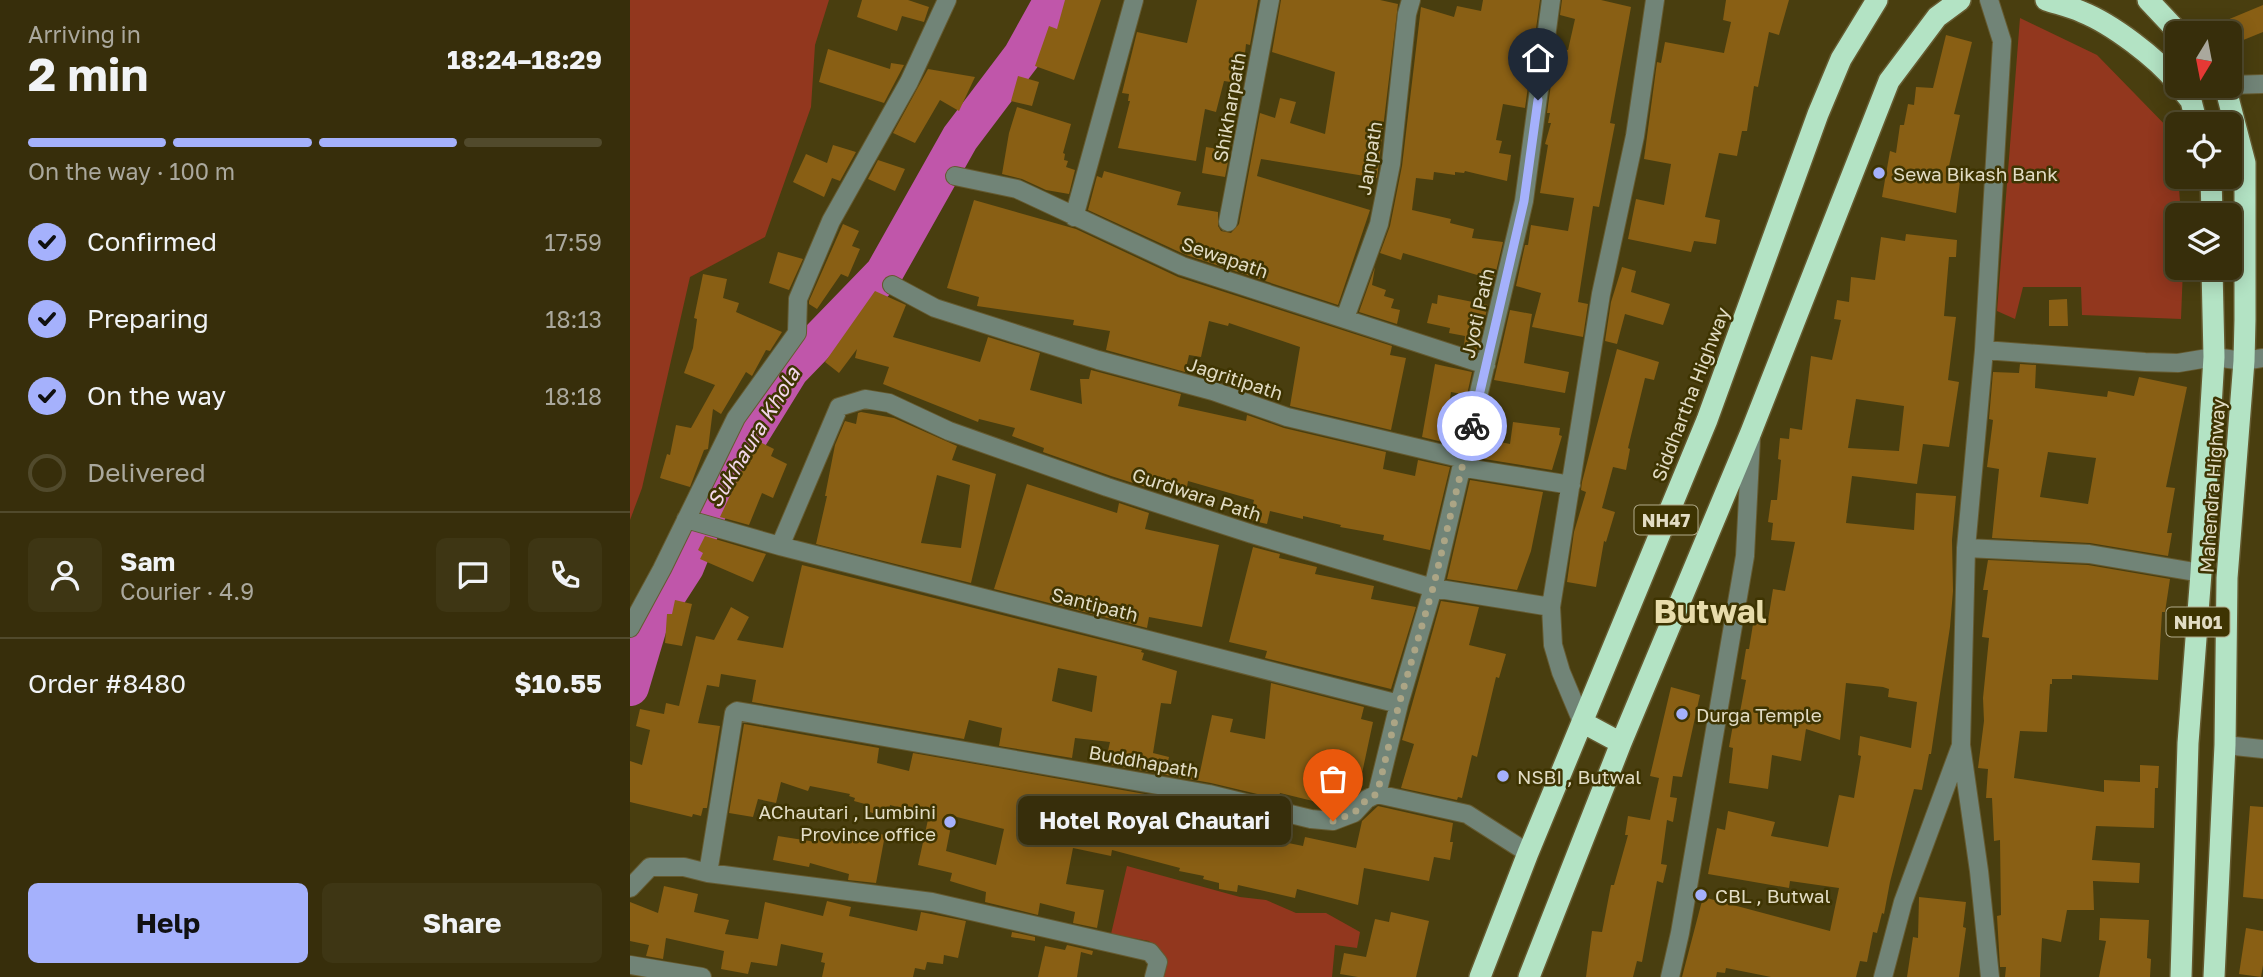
<!DOCTYPE html>
<html lang="en">
<head>
<meta charset="utf-8">
<style>
	body { margin:0; font-family:"Golos Text",sans-serif; background:#3e3614; color:#f1f3f6; height:100vh; display:flex; flex-direction:column; font-size:26px; white-space:nowrap }
	* { box-sizing:border-box; margin:0 }
	p { font-size:23px; color:#aaa89d }
	.icon { flex:none; width:38px; height:38px; fill:none; stroke:currentColor; stroke-width:2; stroke-linecap:round; stroke-linejoin:round }
	.map { position:relative; flex:1; overflow:hidden }
	.drawer { display:flex; flex-direction:column; background:#372e0b; width:630px }
	.drawer>* { flex:none }
	.needle { width:46px; rotate:190deg }
	.controls { position:absolute; left:1535px; top:21px; display:grid; gap:14px }
	.controls a { display:grid; place-items:center; width:77px; height:77px; border-radius:10px; background:#372e0b; box-shadow:0 4px 18px #0003,0 0 0 2px #514a2c; font-size:35px }
	.pin { position:absolute; display:grid; place-items:center; width:60px; height:60px; color:#fff; margin:-72px -30px; border-radius:50% 50% 50% 0; rotate:-45deg; box-shadow:0 0 7px #0007 }
	.pin .icon { rotate:45deg }
	.courier { position:absolute; display:grid; place-items:center; width:70px; height:70px; margin:-35px; border:5px solid #a5b1fc; border-radius:50%; background:#fff; color:#222; box-shadow:0 2px 9px #0007 }
	.bubble { position:absolute; height:49px; border-radius:10px; background:#372e0b; box-shadow:0 4px 18px #0003,0 0 0 2px #514a2c; font-size:23px; font-weight:700; line-height:49px; text-align:center }
	.summary em { font-style:normal; font-weight:700 }
	.summary div { display:flex; flex-direction:column-reverse }
	.summary { display:flex; align-items:center; justify-content:space-between; height:119px; padding:0 28px }
	h1 { font-size:46px; font-weight:700; line-height:52px }
	.bar { display:grid; grid-template-columns:repeat(4,1fr); gap:10px 7px; align-content:center; height:84px; padding:0 28px }
	.bar i { height:9px; border-radius:5px; background:#514a2c }
	.bar .on { background:#a5b1fc }
	.bar p { grid-column:span 4 }
	.line { display:flex; align-items:center; gap:18px; padding:0 28px; border-top:2px solid #514a2c }
	.line div { flex:1 }
	.round { display:grid; place-items:center; flex:none; width:74px; height:74px; border-radius:10px; background:#3e3614 }
	ol { padding:0 28px; list-style:none }
	li { display:flex; align-items:center; gap:21px; height:77px }
	li p { margin-inline-start:auto }
	li .icon { padding:7px; border-radius:50%; background:#a5b1fc; color:#111; stroke-width:4 }
	li:last-child { color:#aaa89d }
	li i { width:38px; height:38px; border:4px solid #514a2c; border-radius:50% }
	.cta { display:flex; gap:14px; margin-top:auto; padding:14px 28px }
	.cta a { flex:1; height:80px; border-radius:10px; background:#a5b1fc; color:#111; font-size:28px; font-weight:700; line-height:80px; text-align:center }
	.cta a+a { background:#3e3614; color:#f1f3f6 }
	main { display:flex; flex:1; min-height:0 }
	.map>svg:first-child { display:block }
</style>
</head>
<body>
<main>
<section class="drawer">
<div class="summary"><div><h1>2 min</h1><p>Arriving in</p></div><em>18:24–18:29</em></div>
<div class="bar"><i class="on"></i><i class="on"></i><i class="on"></i><i></i><p>On the way · 100 m</p></div>
<ol>
<li><svg class="icon" aria-label="check" viewBox="0 0 24 24"><path d="M5 12l5 5 9-10"/></svg>Confirmed<p>17:59</p></li>
<li><svg class="icon" aria-label="check" viewBox="0 0 24 24"><path d="M5 12l5 5 9-10"/></svg>Preparing<p>18:13</p></li>
<li><svg class="icon" aria-label="check" viewBox="0 0 24 24"><path d="M5 12l5 5 9-10"/></svg>On the way<p>18:18</p></li>
<li><i></i>Delivered</li>
</ol>
<div class="line" style="height:126px"><a class="round"><svg class="icon" aria-label="person" viewBox="0 0 24 24"><circle cx="12" cy="8" r="4"/><path d="M4 21q1-7 8-7t8 7"/></svg></a><div><b>Sam</b><p>Courier · 4.9</p></div><a class="round"><svg class="icon" aria-label="chat" viewBox="0 0 24 24"><path d="M4 5h16v11H9l-5 4z"/></svg></a><a class="round"><svg class="icon" aria-label="phone" viewBox="0 0 24 24"><path d="M5 4h4l2 5-3 2q2 4 5 5l2-3 5 2v4C11 20 4 13 5 4z"/></svg></a></div>
<div class="line" style="height:91px"><div>Order #8480</div><b>$10.55</b></div>
<div class="cta"><a>Help</a><a>Share</a></div>
</section>
<div class="map">
<svg width="1633" height="977" viewBox="0 0 1633 977">
	<rect width="100%" height="100%" fill="#493e0f"/>
	<!-- green -->
	<path fill="#92371e" d="M0,0h199l-14,45 -4,62 -46,130 -75,40 -48,211 -12,32z
		M1390,18l77,37 78,80 6,80h-4v53h6l-2,51 -99,-4 -1,-28h-58l-8,32 -18,-8z
		M497,866l113,31 26,3 30,13h30l34,19 -3,16 -22,-3 -3,32h-169l3,-18 -17,-18 -38,-7z"/>
	<g fill="none" stroke-linecap="round" stroke-linejoin="round">
		<!-- river -->
		<path stroke="#c056aa" stroke-width="38" d="M0,687l19,-64 36,-56 33,-81 72,-116 94,-97 76,-135 62,-82 31,-56"/>
	</g>
	<!-- building -->
	<path fill="#895f14" fill-rule="evenodd" d="M232,0h46l21,7 -5,15 -22,-6 -5,15 -40,-14z
		M435,0h36l-27,80 -39,-14 14,-40 8,3z
		M567,0h61l-8,45 -4,-1 -3,28 -9,-2 -3,12 -7,-1 -8,31 -11,-3 -9,52 -78,-13 12,-47h-2l1,-7 -7,-1 15,-61 50,11z
		M651,0h99l18,4 -21,174 -116,-19 -4,17 113,34 -32,95 -152,-50 -98,-45 9,-34 5,2 2,-7 77,21 -4,13 41,7v14l3,5 10,2 8,-9 21,-111 15,5 5,-20 16,4 -6,21 35,11 10,-62 -63,-20z
		M853,0h57l-15,108 -22,-4 -7,36 6,1 -3,12 12,2 -4,26 -42,-10 -1,2 -9,-1v3l-21,-3 -1,8 -17,-2 -4,32 39,9 -1,4 24,6 -2,9 31,4 -9,38 -91,-27 -2,7 -21,-7 10,-27 12,-60 19,-159 33,10 3,-11 24,5z
		M932,0h39l30,7 -21,116 5,1 -16,83 -6,-1 -15,96 10,2 -5,33 -51,-10 9,-34 -25,-7 9,-41h3l3,-20 37,6 6,-33 -34,-5 8,-48 -3,-1 6,-21h-3l2,-10h-3l9,-65 12,2 7,-31 -15,-4z
		M1096,0h63l-10,35 -10,-3 -11,55 -4,-1 -7,45h-5l-5,25 -18,-3 -14,64 15,3 -4,24 -22,-3 -3,11 -63,-13 8,-40 28,6 7,-41 -27,-5 13,-97 4,1 4,-21 59,11 7,-31 -8,-2z
		M1633,5v27l-27,11 -9,-23z
		M1316,35l26,7 -18,72 6,1 -11,51 9,1 -1,14h3l-4,32 -74,-16 8,-46 6,2 4,-28h4l4,-21 6,1 2,-18 17,1z
		M198,49l62,20 1,-6 13,2 -20,38 -65,-21z
		M298,69l47,8 -16,34 -19,-11 -25,43 -22,-10z
		M388,76l21,6 -7,24 -21,-5z
		M387,107l54,17 -8,29 2,1 -1,6 4,1 -2,6 9,3 -6,24 -23,-4 -24,-11 -20,-5 7,-41z
		M203,145l23,7 -16,29 -8,-3 -8,19 -31,-15 13,-28 21,9z
		M576,147l24,4 -5,26 -23,-4z
		M248,160l27,9 -10,22 -27,-12z
		M344,200l102,29 102,48 214,69 -2,9 16,3 -15,72 -101,-24 10,-59 -71,-24 -1,3 -19,-5 -8,36 -12,-2 -4,17 -79,-22 4,-19 -37,-6 1,-5 -97,-14 2,-9 -32,-9z
		M213,224l16,7 -7,15 8,3 -12,28 -7,-3 -24,35 -8,-5v-3z
		M1276,234l51,6 -1,17h-7l-5,59 12,1 -8,63 11,2 -10,65 -26,-3 -6,40 -65,-8 -6,47 68,7 2,-37 40,3 -4,44 1,51 -3,36 -19,127h-2l-7,36 -8,-1 -24,93 -6,32 -2,-1 -5,20 -4,-1 -6,30 -7,-1 -4,16h-85l-45,-9 -1,5 -8,-1 -1,5h-34l21,-80 127,34 9,-43 -49,-7 -1,7 -81,-14 9,-46 8,2 3,-19 47,11 -4,14 57,11 11,-52 15,3 7,-42 -3,-1 2,-19 51,12 6,-46 -29,-5 1,-8 -6,-2 -37,-4 -6,57 -34,-11 -5,32 -29,-6 -4,34 -39,-6 4,-35 -4,-1 5,-28h3l1,-7h2l6,-32 -5,-1 5,-30h3l5,-31 14,2 5,-31 12,2 10,-49 -24,-2 2,-17 -5,-1 3,-22h6l4,-40 -3,-1 2,-21 9,1 1,-11 12,2 9,-74 21,4 9,-40 -7,-1 3,-19 12,2 2,-25 24,3 6,-43 24,4zM1226,399l48,7 -5,45 -51,-3z
		M148,252l25,7 -14,31 -20,-7z
		M745,267l-3,18 14,5 -2,6 10,3 -3,9 9,2 -3,14 -38,-12z
		M992,267l14,4 -5,21 39,12 -7,21 -38,-11 -8,30 -12,-3 6,-39z
		M73,274l24,5 -4,19 16,5 -3,9 46,20 -12,19 -4,-1 -14,26 -6,-4 -25,42 -8,-5 -5,40 -4,1 -14,37 -30,-9 7,-24 3,1 6,-30 15,3 24,-43 -31,-12 9,-25 4,-29 -3,-1z
		M245,291l31,14 -13,32 87,25 8,-25 52,16 -10,37 52,14 -2,-25h9l2,-9 90,24 -3,12 68,15 1,-6 37,13 102,24 -3,17 32,7 3,-16 32,7 -20,83 -47,-10 1,-5 -44,-8 1,-2 -38,-9v3l-33,-8 -3,13 -18,-4 5,-20 -66,-19 -1,6 -21,-5 -1,4 -9,-3 -1,7 -44,-14 -68,-24 1,-4 -32,-12 3,-8 -36,-9 -1,3 -95,-38 6,-17 -34,-9 2,-9 -18,24 -14,-11z
		M808,295l50,10 -11,45 -13,-4 1,-10 -16,-3 1,-5 -23,-5 5,-20 5,1z
		M1437,299l1,27h-19v-26z
		M880,310l22,4 -8,49 45,9 -4,21 -71,-13z
		M987,349l42,13 -5,18 -9,-2 -17,70 2,1 -4,21 -13,-3 -11,41 13,4 -9,30 -2,-1 -8,46 -29,-5 7,-50 12,-40 -5,-2 1,-8z
		M805,364l37,8 -5,23 -16,-3 -5,32 13,3 -4,18 -33,-8z
		M1390,364l16,1 -1,23 72,9 1,-6 26,5 5,-19 48,10 -21,100 9,1 -8,45h5l-4,23 -78,-13 -98,-5 7,-69 -12,-2 6,-47 -4,-1 4,-47 26,1zM1418,452l48,6 -8,46 -48,-7z
		M231,412l33,6 63,28 -5,14 44,14 -25,109 -155,-39 11,-48h-2l10,-51 10,-24 11,3 2,-11zM307,475l33,10 -9,63 -40,-5z
		M883,422l47,6 -1,7 3,1 -10,34 -74,-12 -2,-2 4,-18 30,6z
		M126,440l18,9 -3,7 16,8 -14,34 -11,-5 -13,32 -29,-8z
		M840,480l73,12 -12,59 -14,39 -70,-11z
		M397,484l90,29 2,-10 30,10 -4,16 74,16 -17,82 -53,-10 -2,11 -153,-39z
		M75,536l61,18 -13,28 -53,-23 3,-6 -5,-3z
		M623,547l27,7 -1,4 38,9 -2,7 59,12 -3,13 45,8 -25,82 -126,-31 2,-7 -38,-9z
		M1358,560l100,5 82,14 -5,33h-3l-4,68 -86,-5v4h-20v5h-2l-3,48 -27,-1 -6,47 90,14v-12l36,2v-17l19,1 -1,22h-3l-1,40 -58,-2 -4,34 48,3 -1,20 -46,-2 1,29h-27l-6,32 -19,-4 -2,39h-35l1,-10h-6l-3,-51 4,-1 -1,-75 -6,1 -2,-43h-6l2,-29 -10,-1 6,-47 -1,-23 6,-60 -7,-1 6,-47h-5z
		M172,565l340,85 -1,2 3,1 -2,7 35,11 -6,33 -10,-1 -8,50 16,4 -2,9 33,6 12,-57 21,4 -3,13 35,7 6,-56 93,24 -3,12 12,3 -15,70 -2,2 -36,-5 -3,13 -37,-9 -2,6 -67,-16 -106,-19 5,-22 -35,-4 -3,20 -73,-12 3,-18 -33,-8 -5,19 -212,-37 4,-22 -35,-6 -2,13 -12,-2 -9,38 22,3 -13,82h-4l-2,8 -8,-2 -1,3 -62,-15v-41l12,4 8,-35 -14,-4 4,-17 24,5 2,-11 13,3 17,-70 18,4 17,-33 18,10 -12,23 46,8zM428,668l39,8 -5,36 -40,-11z
		M45,600l17,4 -10,42 -17,-3 2,-29h5z
		M811,601l38,6 -10,38 37,9 -7,24 -3,-1 -19,80 -5,-2 -10,43 -4,-1 -1,3 -56,-12 13,-44 -12,-4z
		M1041,687l29,8 -18,82 -9,-1 -3,21 7,1 -4,24 -6,-2 -6,44 6,1 -4,18 -6,-2 -15,81 -5,-1 -4,16h-47l6,-46 10,1 9,-47h3l14,-50h-3l3,-19 22,4 9,-42 -9,-2z
		M114,724l135,24 -2,15 32,8 4,-18 294,52 23,6 -4,19 77,16 2,-9 51,11 6,-27 16,-15 75,17 -3,19h3l-3,18 -16,-3 -5,24 -65,-13 -6,37 -61,-16 -2,9 -57,-13 -1,7 -18,-3v-6l-16,-4 1,-3 -25,-5 1,-3 -68,-18 -1,6 -38,-8 -7,36 38,6 -7,38 -24,-5 2,-11 -35,-9 -2,12 -53,-13 1,-10 -36,-11 2,-8 -34,-8 11,-50 -39,-10 -3,13 -23,-8 1,-6 -11,-3 1,-3 -6,-2 1,-2 -40,-8 -2,5 -27,-9 -5,21 -18,-4 -5,18 -24,-4zM323,816l51,13 -8,36 -50,-14z
		M1620,806l13,1v92l-20,-2z
		M230,831l25,4 -9,48 -28,-3 1,-6 -39,-11 -1,4 -36,-7 5,-24 38,6 1,-8 33,6 1,-5 8,2z
		M34,886l34,8 -4,18 35,8 -4,14 33,5 7,-37 58,14 4,-15 24,6 -2,9 68,15 4,-19 45,9 -8,37 -14,-3 -1,9 -16,-2 -2,8 -10,-2 -2,9h-91l3,-14 -4,-1 2,-9 -42,-9 -4,22 -26,-4 -3,12 -27,-5 3,-18 -58,-13 -3,21 -17,-3 3,-11 -19,-4v-39l28,11z
		M1289,897l47,5 -3,25 3,1 -7,49h-52l6,-40 5,1z
		M761,912l38,9 -13,56h-58l-18,-3 4,-21 22,4 9,-38 14,3z
		M1470,918l49,2 -2,38 4,1 -1,18h-51l7,-36 -7,-1z
		M1616,928l17,3v34l-2,12 -22,-3z
		M382,932l23,5v4l-24,-4z
		M437,945l26,6 -1,4 -11,-3 -4,25h-39l7,-31 20,4z"/>
	<g fill="none" stroke-linecap="round" stroke-linejoin="round">
		<!-- minor casing -->
		<g stroke="#655a30" stroke-width="20">
			<path id="minor" d="M1359,0l13,41 -18,309 -18,198 -5,197 18,126 11,106
				M1600,85l33,-1
				M325,176l62,13 165,77 304,99
				M444,217l60,-217
				M598,222l42,-222
				M262,285l43,23 163,52 115,31 74,26 177,42 8,10 99,16
				M715,318l34,-94 12,-60 16,-150 4,-14
				M1354,350l161,12 33,1 36,-6 30,4 19,-3
				M56,519l94,27 619,158
				M150,546l59,-139 26,-8 24,4 60,28 158,56 145,47 181,54 118,19
				M1336,548l123,6 112,19
				M0,628l32,-59 74,-151 61,-85 1,-34 33,-78 78,-139 38,-82
				M952,722l-21,-50 -8,-27 -2,-38 50,-313 34,-158 20,-136
				M1595,745l38,4
				M747,794l22,-90 34,-116 91,-387 27,-201
				M78,873l26,-160 3,-2 472,83 102,25 22,2 21,-8 13,-14 10,-5 90,20 61,39
				M0,888l20,-21h34l24,6 224,29 218,50 8,10 -4,15
				M0,965l72,12
				M1040,977l10,-44 65,-377 6,-117
				M1253,977l20,-75 57,-154"/>
		</g>
		<!-- highway casing -->
		<g stroke="#655a30" stroke-width="24">
			<path id="highway" d="M1416,0c12,4 25,7 36,12 30,12 75,46 95,71
				M1518,0l31,33
				M1549,86l12,15 6,23
				M1581,177l1,38
				M952,722l39,21
				M850,977l48,-124 179,-433 111,-306 23,-55 36,-59
				M899,977l92,-234 130,-311 138,-351 48,-64 23,-17
				M1551,977l7,-234 13,-170 13,-216 -2,-89
				M1584,977l11,-232 2,-167 17,-217 1,-41v-157l-20,-77"/>
		</g>
		<!-- minor -->
		<use href="#minor" stroke="#718477" stroke-width="18"/>
		<!-- highway -->
		<use href="#highway" stroke="#b3e3c4" stroke-width="21"/>
	</g>
	<g fill="none" stroke-linecap="round" stroke-linejoin="round">
		<!-- done -->
		<path stroke="#aca585" stroke-width="7" stroke-dasharray="0 12.6" d="M703,821l21,-8 13,-14 10,-5 22,-90 34,-116 39,-162"/>
		<!-- route -->
		<path stroke="#a5b1fc" stroke-width="9" d="M842,426l52,-225 14,-101"/>
	</g>
	<!-- markers -->
	<g fill="#a5b1fc" stroke="#3e3402" stroke-width="2.5">
		<circle cx="1249" cy="173" r="7"/>
		<circle cx="1052" cy="714" r="7"/>
		<circle cx="873" cy="776" r="7"/>
		<circle cx="320" cy="822" r="7"/>
		<circle cx="1071" cy="895" r="7"/>
	</g>
	<g text-anchor="middle" dominant-baseline="central" stroke-width="5" stroke-linejoin="round" paint-order="stroke">
		<!-- shield labels -->
		<g fill="#3e3402" stroke="#b1aa8a" stroke-width="2">
			<rect x="1004.5" y="505.5" width="63" height="29" rx="5"/>
			<rect x="1536.5" y="607.5" width="63" height="29" rx="5"/>
		</g>
		<g font-size="18" font-weight="bold" fill="#e2dcc4">
			<text x="1036" y="520">NH47</text>
			<text x="1568" y="622">NH01</text>
		</g>
		<!-- street labels -->
		<g font-size="19" fill="#e2dcc4" stroke="#3e3402">
			<text transform="translate(599 107) rotate(-80)">Shikharpath</text>
			<text transform="translate(739 158) rotate(-81)">Janpath</text>
			<text transform="translate(595 257) rotate(19)">Sewapath</text>
			<text transform="translate(847 313) rotate(-77)">Jyoti Path</text>
			<text transform="translate(605 378) rotate(18)">Jagritipath</text>
			<text transform="translate(1060 394) rotate(-69)">Siddhartha Highway</text>
			<text transform="translate(1582 486) rotate(-86)">Mahendra Highway</text>
			<text transform="translate(567 494) rotate(18)">Gurdwara Path</text>
			<text transform="translate(465 604) rotate(14)">Santipath</text>
			<text transform="translate(514 761) rotate(10)">Buddhapath</text>
		</g>
		<!-- poi labels -->
		<g font-size="19" fill="#e2dcc4" stroke="#3e3402" text-anchor="start">
			<text x="1263" y="173">Sewa Bikash Bank</text>
			<text x="1066" y="714">Durga Temple</text>
			<text x="887" y="776">NSBI , Butwal</text>
			<text x="306" y="811" text-anchor="end">AChautari , Lumbini<tspan x="306" dy="22">Province office</tspan></text>
			<text x="1085" y="895">CBL , Butwal</text>
		</g>
		<!-- water labels -->
		<g font-size="21" font-style="italic" fill="#f3d7eb" stroke="#3e3402">
			<text transform="translate(123 437) rotate(-59)">Sukhaura Khola</text>
		</g>
		<!-- town labels -->
		<g font-size="33" font-weight="bold" fill="#e8dcab" stroke="#3e3402">
			<text x="1080" y="610">Butwal</text>
		</g>
	</g>
</svg>
<div class="controls">
<a><svg class="needle" viewBox="-14 -14 28 28"><path d="M0-13l5 13h-10z" fill="#e53935"/><path d="M0 13l5-13h-10z" fill="#aaa89d"/></svg></a>
<a><svg class="icon" aria-label="locate" viewBox="0 0 24 24"><circle cx="12" cy="12" r="6"/><path d="M12 2v4M12 18v4M2 12h4M18 12h4"/></svg></a>
<a><svg class="icon" aria-label="layers" viewBox="0 0 24 24"><path d="M12 4l9 5-9 5-9-5zM3 14l9 5 9-5"/></svg></a>
</div>
<div class="pin" style="left:703px;top:821px;background:#ea580c"><svg class="icon" aria-label="bag" viewBox="0 0 24 24"><path d="M5 8h14l-1 12H6zM9 8a3 3 0 0 1 6 0"/></svg></div>
<div class="pin" style="left:908px;top:100px;background:#1f2937"><svg class="icon" aria-label="home" viewBox="0 0 24 24"><path d="M3 11l9-7 9 7M6 9v11h12V9"/></svg></div>
<div class="courier" style="left:842px;top:426px"><svg class="icon" aria-label="bike" viewBox="0 0 24 24"><circle cx="6" cy="16" r="4"/><circle cx="18" cy="16" r="4"/><path d="M6 16l4-8h5l3 8M10 8l3 8H6M13 5h3"/></svg></div>
<div class="bubble" style="left:388px;top:796px;width:273px">Hotel Royal Chautari</div>
</div>
</main>
</body>
</html>
